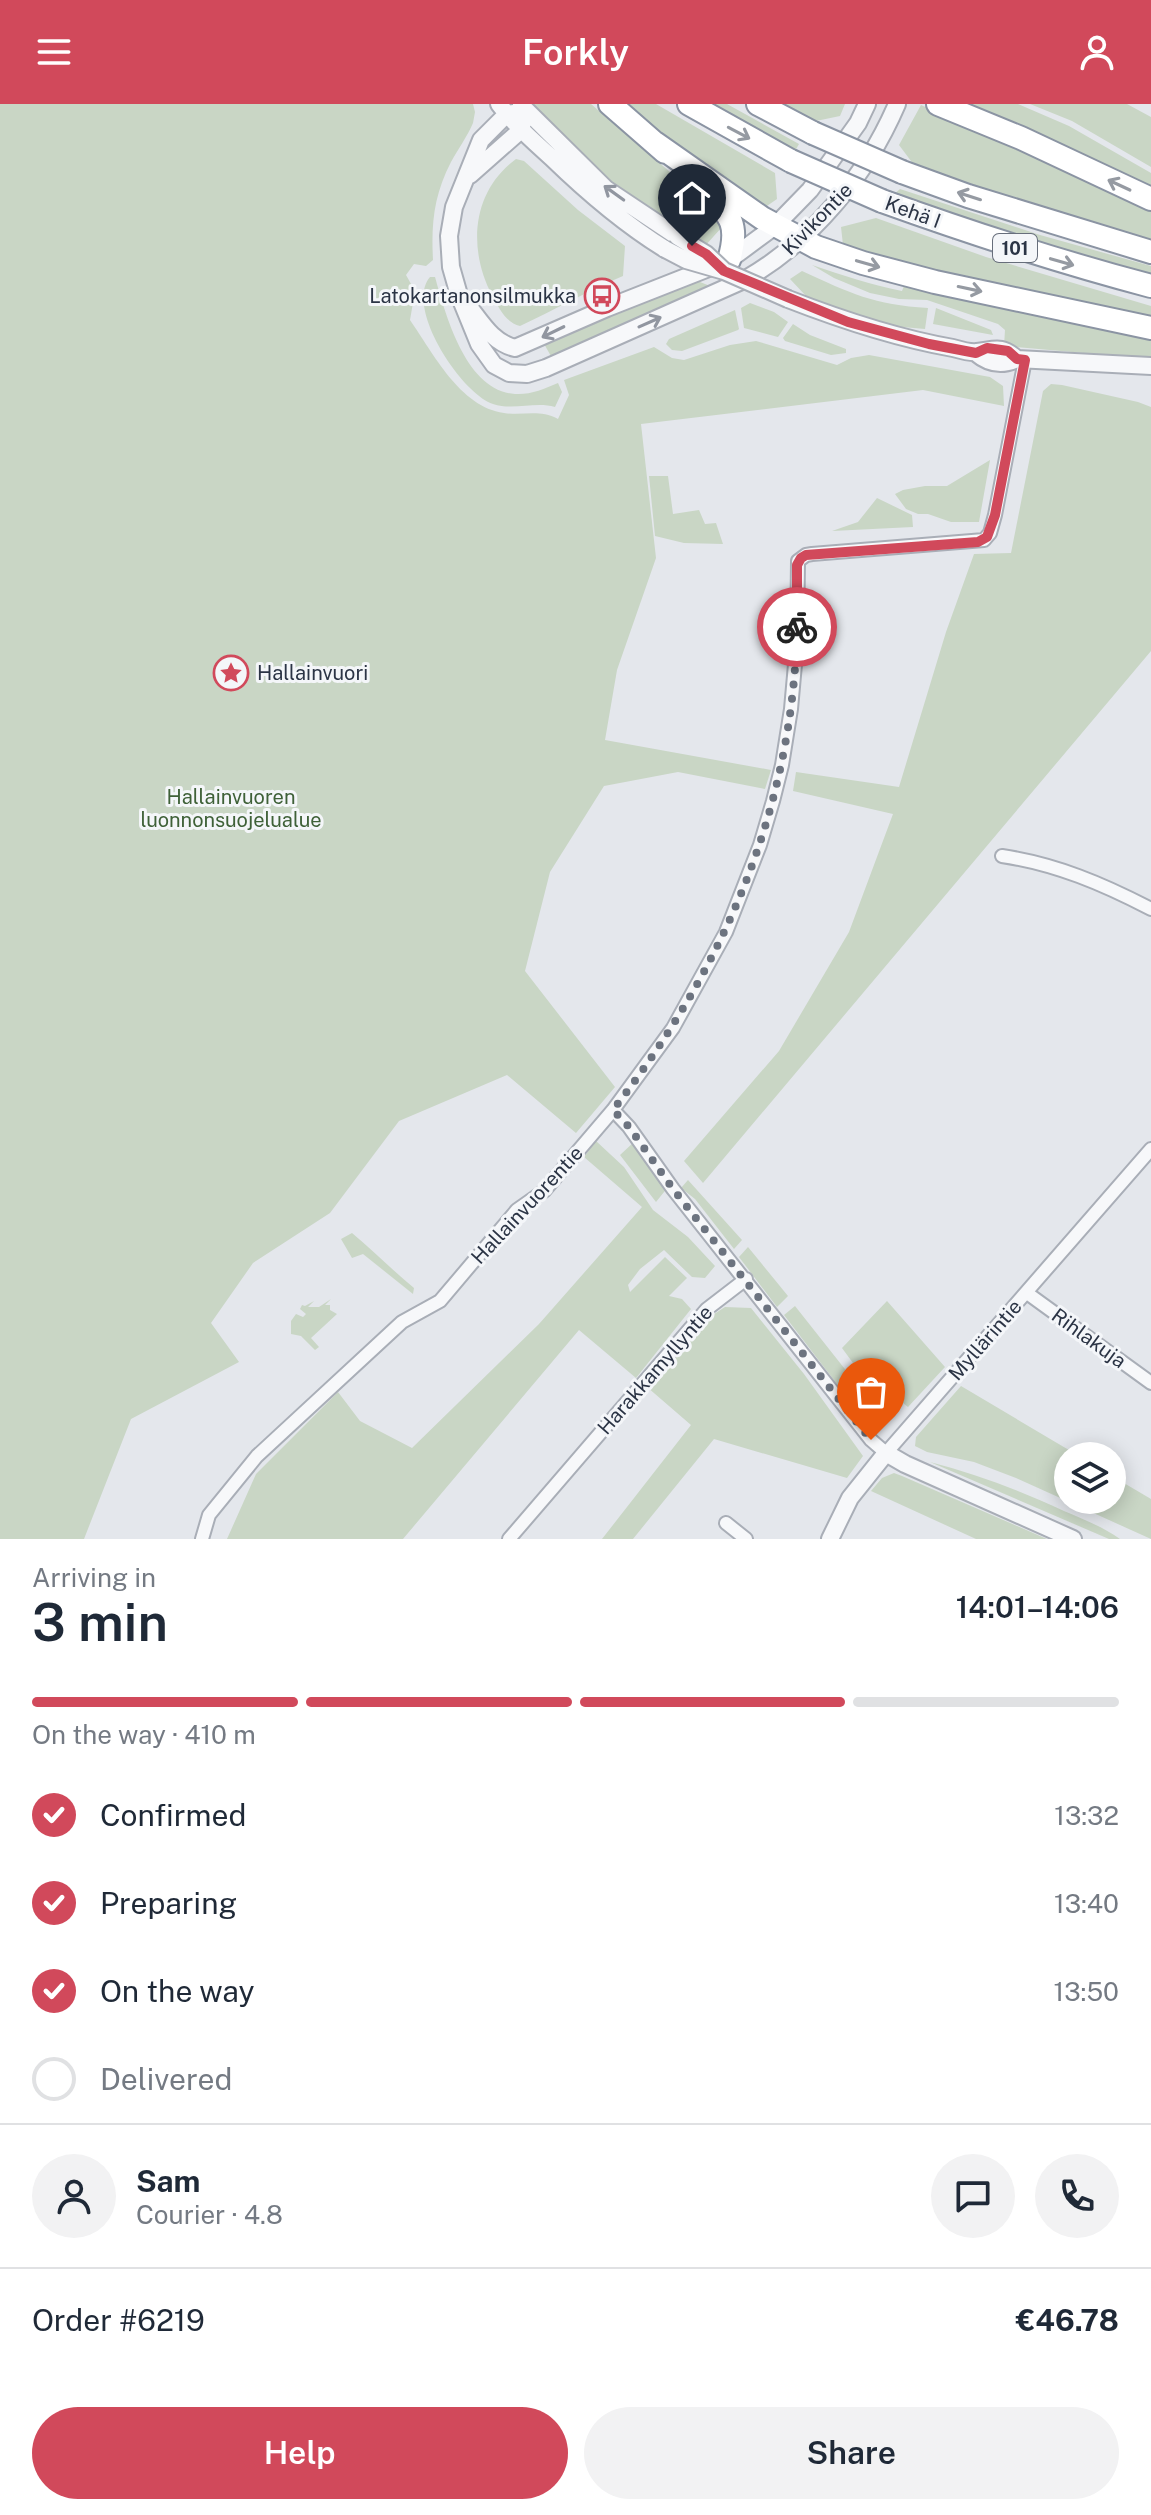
<!DOCTYPE html>
<html lang="en">
<head>
<meta charset="utf-8">
<style>
	body { margin:0; font-family:"Public Sans",sans-serif; background:#f2f2f3; color:#1f2937; height:100vh; display:flex; flex-direction:column; font-size:30px; white-space:nowrap }
	* { box-sizing:border-box; margin:0 }
	p { font-size:26px; color:#747a83 }
	.icon { flex:none; width:44px; height:44px; fill:none; stroke:currentColor; stroke-width:2; stroke-linecap:round; stroke-linejoin:round }
	.map { position:relative; height:1435px; overflow:hidden }
	.panel { display:flex; flex-direction:column; background:#fff; flex:1 }
	.panel>* { flex:none }
	.controls { position:absolute; left:1054px; top:1338px; display:grid; gap:16px }
	.controls a { display:grid; place-items:center; width:72px; height:72px; border-radius:50%; background:#fff; box-shadow:0 4px 20px #0003; font-size:40px }
	.pin { position:absolute; display:grid; place-items:center; width:68px; height:68px; color:#fff; margin:-82px -34px; border-radius:50% 50% 50% 0; rotate:-45deg; box-shadow:0 0 8px #0007 }
	.pin .icon { rotate:45deg }
	.courier { position:absolute; display:grid; place-items:center; width:80px; height:80px; margin:-40px; border:6px solid #d1495b; border-radius:50%; background:#fff; color:#222; box-shadow:0 2px 10px #0007 }
	.head em { font-style:normal; font-weight:600 }
	.head div { display:flex; flex-direction:column-reverse }
	.head { display:flex; align-items:center; justify-content:space-between; height:136px; padding:0 32px }
	h1 { font-size:52px; font-weight:600; line-height:60px }
	.bar { display:grid; grid-template-columns:repeat(4,1fr); gap:12px 8px; align-content:center; height:96px; padding:0 32px }
	.bar i { height:10px; border-radius:6px; background:#e0e1e3 }
	.bar .on { background:#d1495b }
	.bar p { grid-column:span 4 }
	.line { display:flex; align-items:center; gap:20px; padding:0 32px; border-top:2px solid #e0e1e3 }
	.line div { flex:1 }
	.round { display:grid; place-items:center; flex:none; width:84px; height:84px; border-radius:42px; background:#f2f2f3 }
	ol { padding:0 32px; list-style:none }
	li { display:flex; align-items:center; gap:24px; height:88px }
	li p { margin-inline-start:auto }
	li .icon { padding:8px; border-radius:50%; background:#d1495b; color:#fff; stroke-width:4 }
	li:last-child { color:#747a83 }
	li i { width:44px; height:44px; border:4px solid #e0e1e3; border-radius:50% }
	.action { display:flex; gap:16px; margin-top:auto; padding:16px 32px }
	.action a { flex:1; height:92px; border-radius:48px; background:#d1495b; color:#fff; font-size:32px; font-weight:600; line-height:92px; text-align:center }
	.action a+a { background:#f2f2f3; color:#1f2937 }
	header { display:flex; justify-content:space-between; align-items:center; height:104px; padding:0 32px; background:#d1495b; color:#fff; font-size:36px; font-weight:600 }
	.map>svg:first-child { display:block }
</style>
</head>
<body>
<header><svg class="icon" aria-label="menu" viewBox="0 0 24 24"><path d="M4 6h16M4 12h16M4 18h16"/></svg>Forkly<svg class="icon" aria-label="person" viewBox="0 0 24 24"><circle cx="12" cy="8" r="4"/><path d="M4 21q1-7 8-7t8 7"/></svg></header>
<div class="map">
<svg width="1151" height="1435" viewBox="0 0 1151 1435">
	<rect width="100%" height="100%" fill="#e4e7ec"/>
	<!-- green -->
	<path fill="#c9d6c5" d="M0,0h473l2,8 -2,11c-6,14 -15,26 -22,39 -17,33 -20,61 -18,98l-7,6 -12,-2 -8,11 9,16 -5,29c23,33 50,87 94,93 20,3 35,-4 54,6l11,-24 -5,-15 90,-33 18,11 12,2 46,-15 26,-4 81,24 14,-7 18,-3 121,22 13,9 1,20 -81,-16 -282,34 15,134 -39,112 -12,70 166,30 -6,19 -87,-17 -74,14 -54,86 -25,99 90,116 -39,46 -69,-58 -108,46 -69,92 -77,50 -42,60 28,39 -108,57 -47,120h-84z
		M529,0h62l115,99 16,24 -17,19 -83,-55 -43,-36z
		M617,0h39l119,69 2,26 -13,9z
		M707,0h20l72,40 -4,7z
		M780,0h65l-5,12 -24,5z
		M964,0h54l51,22 82,47v18z
		M1030,0h97l24,13v50l-79,-46z
		M921,1l62,29 168,71v34l-157,-46 -80,-28 -15,-20z
		M516,55l8,2 54,49 47,36 -2,30c-36,15 -68,34 -103,50 -15,-4 -21,-18 -28,-31 -24,-45 -21,-103 24,-136z
		M900,85l140,46 111,31v11l-42,-11 -216,-71z
		M876,114l110,39 165,49v16l-232,-52 -76,-25 -2,-18z
		M812,161c30,10 59,20 90,26l2,-5 40,4 207,48v21l-147,-13 1,-16 -7,-6 -71,-24 -28,-1 -29,-6 -36,-15z
		M802,167c48,22 72,34 126,37l-3,21 -34,-3 -50,-16 -35,-14 -16,-17z
		M430,173h5c11,39 31,114 80,117 15,1 29,-5 43,-11l4,9 -7,15c-20,-6 -41,4 -62,-3 -32,-11 -89,-97 -63,-127z
		M695,176l20,8 -163,70 -9,-16z
		M750,199l24,9 14,10 -10,15 -34,-9 -3,-20z
		M936,204l55,22 2,5 -60,-11z
		M735,206l4,19 -1,1 -56,21 -10,-1 -6,-6 3,-5z
		M793,220l17,11 36,14v4l-15,2 -46,-14 -2,-3z
		M1051,280l11,1 76,17 13,5v244l-448,532 -19,-22 95,-110 70,-119 44,-118 -100,-23 3,-19 103,15 47,-155 28,-78 37,-1 32,-162z
		M990,356l-11,62h-28l-23,-8h-10l-12,-5 -11,-15 8,-4 22,-4h22z
		M649,372h19l5,38 26,-4 6,14 11,-1 7,21 -39,-1 -29,-7z
		M877,394l35,17 1,12 -81,4 26,-9z
		M596,1037l28,26 29,43 35,27 27,29 -10,12 -13,-1 -28,-27 -24,19 -12,16 2,7 35,-35 22,21 -18,18 13,3 9,10 -55,69 -57,-48 -176,209h-176l29,-65 82,-82 22,29 52,27 127,-124 103,-117 -58,-50z
		M634,1038l34,45 -12,15 -36,-47z
		M688,1076l54,60 -8,9 -39,-50 -14,-11z
		M352,1129c22,18 40,37 62,55l-1,6 -50,-40 -11,4 -11,-19z
		M748,1143l40,49 -11,11 -38,-50z
		M331,1195l-6,6h5v5l7,4 -26,24 8,9 -4,3 -14,-14 -10,-2v-13l5,-7 7,3 3,-3 -6,-5 2,-4 3,1 9,-5 -6,6h11z
		M887,1197l58,66 -37,40 -15,-12 -12,12 -9,-18 -30,-41z
		M795,1202l72,91 12,25 -3,13 -92,-120z
		M725,1203l26,1 53,66 59,82 -16,22 -133,-39 -81,100h-31l89,-114 -44,-38 61,-69z
		M961,1282l118,70h-11v44h44v-24l39,23v40l-135,-61 -42,-16 -47,-10 -12,-6 1,-9z
		M930,1358c47,12 91,29 134,49 19,8 39,16 56,28h-11z
		M894,1369l8,3 145,63h-71l-105,-48 11,-13z"/>
	<g fill="none" stroke-linecap="round" stroke-linejoin="round">
		<!-- minor casing -->
		<g stroke="#a9aeb7" stroke-width="16">
			<path id="minor" d="M1002,752c54,8 101,28 149,53
				M613,1006l16,17 44,62 198,251 15,13 265,-304
				M1027,1189l124,90
				M726,1419l20,16
				M202,1435l7,-24 48,-59 145,-134 38,-21 77,-91 27,-19 69,-81 60,-82 53,-96 34,-87 13,-44 9,-36 9,-56 6,-67 1,-81 8,-6 6,-1 172,-14 6,-7 5,-18 30,-155
				M509,1435l198,-230 39,-30"/>
		</g>
		<!-- tertiary casing -->
		<g stroke="#a9aeb7" stroke-width="20">
			<path id="tertiary" d="M499,0c15,20 34,37 53,54 35,34 71,65 113,91
				M521,1l85,84 72,48
				M526,7l-19,3 -26,26 -27,67 -5,29 2,31 8,28 20,49 15,21 15,8 18,1 19,-6 200,-89c67,-39 120,-103 151,-175
				M470,71l51,-45 2,-8
				M788,195c54,21 108,39 165,49 7,2 17,5 24,4 18,-2 24,-7 40,7
				M470,204c13,17 24,35 45,40l92,-40 122,-48 46,-34 35,-36 48,-67 9,-19
				M976,249c13,11 26,13 41,6l134,7
				M830,1435l20,-41 36,-45 19,11 168,75"/>
		</g>
		<!-- trunk casing -->
		<g stroke="#8b94a3" stroke-width="26">
			<path id="trunk" d="M610,0l55,48
				M689,0l102,57
				M758,0l55,29
				M938,0l83,34 130,61
				M655,39l107,75 54,29 47,16 72,19 216,46
				M902,68l66,24 183,56
				M707,88c25,24 32,34 22,68
				M882,97c89,32 178,61 269,85"/>
		</g>
		<!-- minor -->
		<use href="#minor" stroke="#f7f8fa" stroke-width="12"/>
		<!-- tertiary -->
		<use href="#tertiary" stroke="#f7f8fa" stroke-width="16"/>
		<!-- trunk -->
		<use href="#trunk" stroke="#fff" stroke-width="22"/>
		<!-- tertiary-bridge casing -->
		<g stroke="#a9aeb7" stroke-width="20" stroke-linecap="butt">
			<path id="tertiary-bridge" d="M678,133l28,17 17,16
				M665,145l21,11 38,11 64,28"/>
		</g>
		<!-- trunk-bridge casing -->
		<g stroke="#8b94a3" stroke-width="26" stroke-linecap="butt">
			<path id="trunk-bridge" d="M813,29l89,39
				M791,57l91,40"/>
		</g>
		<!-- tertiary-bridge -->
		<use href="#tertiary-bridge" stroke="#f7f8fa" stroke-width="16"/>
		<!-- trunk-bridge -->
		<use href="#trunk-bridge" stroke="#fff" stroke-width="22"/>
	</g>
	<!-- one-way arrows -->
	<defs><path id="oneway-shaft" d="M-6 0H5M1.5-3L5.5 0L1.5 3" fill="none" stroke-width="1.6" stroke-linecap="round" stroke-linejoin="round" transform="scale(2)"/></defs>
	<g stroke="#959aa2">
		<use href="#oneway-shaft" transform="translate(739 29) rotate(28)"/>
		<use href="#oneway-shaft" transform="translate(1119 81) rotate(-155)"/>
		<use href="#oneway-shaft" transform="translate(969 92) rotate(-162)"/>
		<use href="#oneway-shaft" transform="translate(1062 158) rotate(16)"/>
		<use href="#oneway-shaft" transform="translate(868 160) rotate(16)"/>
		<use href="#oneway-shaft" transform="translate(970 185) rotate(12)"/>
	</g>
	<g stroke="#9196a0">
		<use href="#oneway-shaft" transform="translate(614 89) rotate(-144)"/>
		<use href="#oneway-shaft" transform="translate(650 218) rotate(-24)"/>
		<use href="#oneway-shaft" transform="translate(553 228) rotate(154)"/>
	</g>
	<g fill="none" stroke-linecap="round" stroke-linejoin="round">
		<!-- done -->
		<path stroke="#6c737f" stroke-width="8" stroke-dasharray="0 14.4" d="M797,523c-4,183 -73,340 -184,483l16,17 44,62 198,251"/>
		<!-- route -->
		<path stroke="#d1495b" stroke-width="10" d="M692,142l14,8 18,17 124,51 81,22 47,9 11,-5 21,3 9,8 8,1 -30,155 -8,22 -9,5 -172,13 -5,3 -4,7v62"/>
	</g>
	<!-- icons -->
	<defs>
		<g id="bus-ring" transform="scale(1.8)"><circle r="9.5" fill="#f4f6f9" stroke="#d1495b" stroke-width="1.5"/><path d="M-5-6H5V4H4V6H2V4H-2V6H-4V4H-5ZM-3.5-4V0h7V-4ZM-3.5 1.2v1.5H-2V1.2ZM2 1.2v1.5H3.5V1.2Z" fill="#d1495b"/></g>
		<g id="sight-ring" transform="scale(1.8)"><circle r="9.5" fill="#f4f6f9" stroke="#d1495b" stroke-width="1.5"/><path d="M0-6L1.8-2.2L6-1.7L2.9 1.2L3.7 5.4L0 3.3L-3.7 5.4L-2.9 1.2L-6-1.7L-1.8-2.2Z" fill="#d1495b"/></g>
	</defs>
	<g fill-rule="evenodd">
		<use href="#bus-ring" x="602" y="192"/>
		<use href="#sight-ring" x="231" y="569"/>
	</g>
	<g text-anchor="middle" dominant-baseline="central" stroke-width="6" stroke-linejoin="round" paint-order="stroke">
		<!-- shield labels -->
		<rect fill="#f4f6f9" stroke="#676e7b" stroke-width="2" x="993" y="130" width="44" height="28" rx="6"/>
		<g font-size="18" font-weight="bold" fill="#2b3445">
			<text x="1015" y="144">101</text>
		</g>
		<!-- street labels -->
		<g font-size="20" fill="#2b3445" stroke="#f4f6f9">
			<text transform="translate(913 108) rotate(20)">Kehä I</text>
			<text transform="translate(817 115) rotate(-46)">Kivikontie</text>
			<text transform="translate(527 1101) rotate(-47)">Hallainvuorentie</text>
			<text transform="translate(1089 1234) rotate(36)">Rihlakuja</text>
			<text transform="translate(985 1236) rotate(-49)">Myllärintie</text>
			<text transform="translate(655 1266) rotate(-49)">Harakkamyllyntie</text>
		</g>
		<!-- poi labels -->
		<g font-size="20" fill="#2b3445" stroke="#f4f6f9" text-anchor="end">
			<text x="576" y="192">Latokartanonsilmukka</text>
			<text x="257" y="569" text-anchor="start">Hallainvuori</text>
		</g>
		<!-- park labels -->
		<g font-size="20" fill="#3f6138" stroke="#f4f6f9">
			<text x="231" y="693">Hallainvuoren<tspan x="231" dy="23">luonnonsuojelualue</tspan></text>
		</g>
	</g>
</svg>
<div class="controls">
<a><svg class="icon" aria-label="layers" viewBox="0 0 24 24"><path d="M12 4l9 5-9 5-9-5zM3 14l9 5 9-5"/></svg></a>
</div>
<div class="pin" style="left:871px;top:1336px;background:#ea580c"><svg class="icon" aria-label="bag" viewBox="0 0 24 24"><path d="M5 8h14l-1 12H6zM9 8a3 3 0 0 1 6 0"/></svg></div>
<div class="pin" style="left:692px;top:142px;background:#1f2937"><svg class="icon" aria-label="home" viewBox="0 0 24 24"><path d="M3 11l9-7 9 7M6 9v11h12V9"/></svg></div>
<div class="courier" style="left:797px;top:523px"><svg class="icon" aria-label="bike" viewBox="0 0 24 24"><circle cx="6" cy="16" r="4"/><circle cx="18" cy="16" r="4"/><path d="M6 16l4-8h5l3 8M10 8l3 8H6M13 5h3"/></svg></div>
</div>
<section class="panel">
<div class="head"><div><h1>3 min</h1><p>Arriving in</p></div><em>14:01–14:06</em></div>
<div class="bar"><i class="on"></i><i class="on"></i><i class="on"></i><i></i><p>On the way · 410 m</p></div>
<ol>
<li><svg class="icon" aria-label="check" viewBox="0 0 24 24"><path d="M5 12l5 5 9-10"/></svg>Confirmed<p>13:32</p></li>
<li><svg class="icon" aria-label="check" viewBox="0 0 24 24"><path d="M5 12l5 5 9-10"/></svg>Preparing<p>13:40</p></li>
<li><svg class="icon" aria-label="check" viewBox="0 0 24 24"><path d="M5 12l5 5 9-10"/></svg>On the way<p>13:50</p></li>
<li><i></i>Delivered</li>
</ol>
<div class="line" style="height:144px"><a class="round"><svg class="icon" aria-label="person" viewBox="0 0 24 24"><circle cx="12" cy="8" r="4"/><path d="M4 21q1-7 8-7t8 7"/></svg></a><div><b>Sam</b><p>Courier · 4.8</p></div><a class="round"><svg class="icon" aria-label="chat" viewBox="0 0 24 24"><path d="M4 5h16v11H9l-5 4z"/></svg></a><a class="round"><svg class="icon" aria-label="phone" viewBox="0 0 24 24"><path d="M5 4h4l2 5-3 2q2 4 5 5l2-3 5 2v4C11 20 4 13 5 4z"/></svg></a></div>
<div class="line" style="height:104px"><div>Order #6219</div><b>€46.78</b></div>
<div class="action"><a>Help</a><a>Share</a></div>
</section>
</body>
</html>
